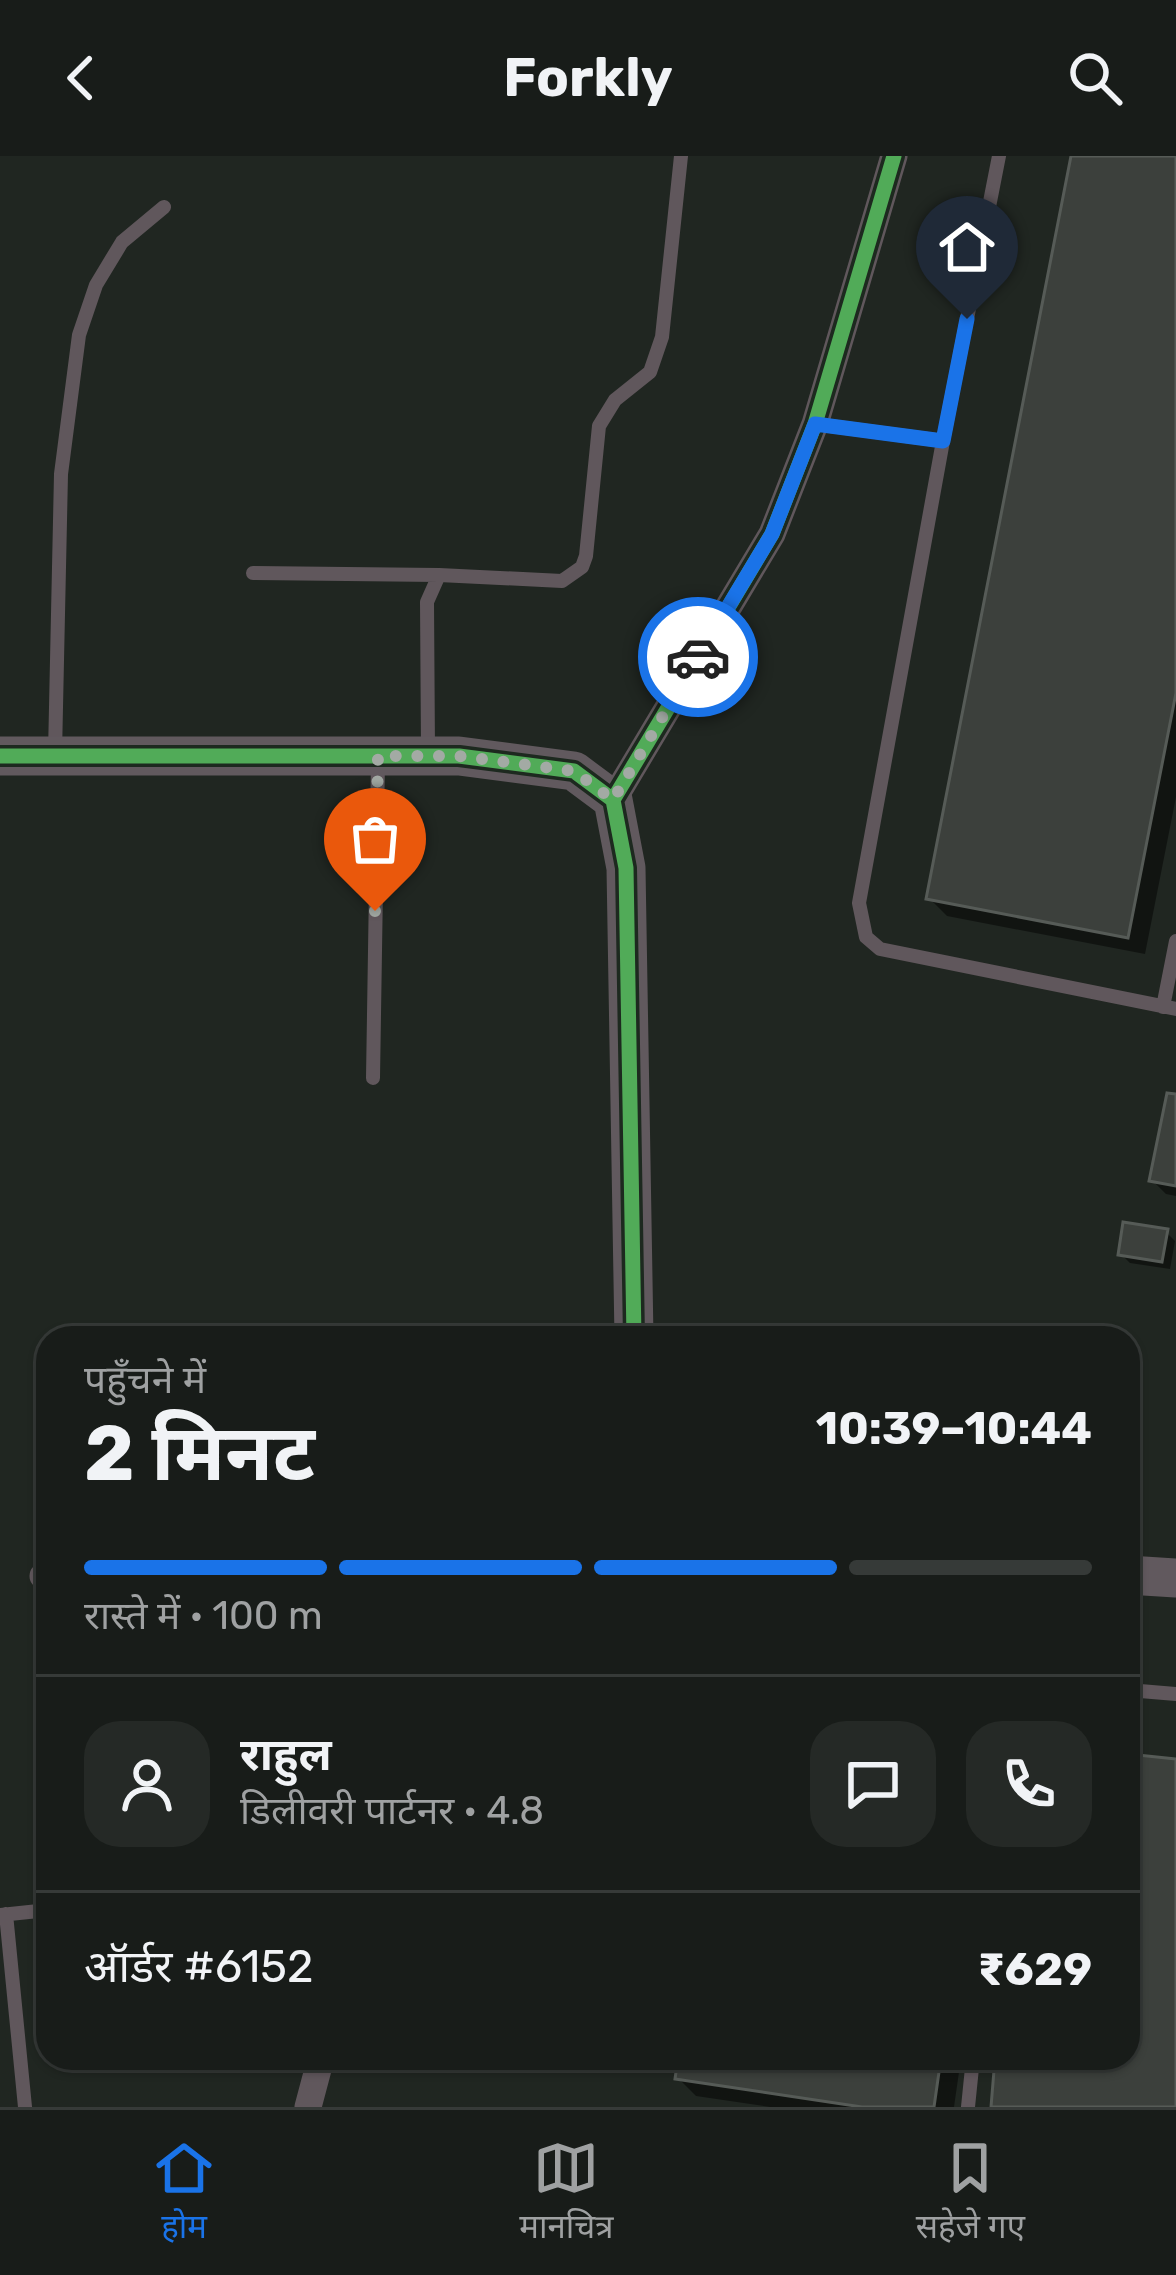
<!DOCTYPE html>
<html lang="hi">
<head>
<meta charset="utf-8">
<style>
	body { margin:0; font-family:Rubik,"Noto Sans Devanagari",sans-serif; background:#252926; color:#f1f3f6; height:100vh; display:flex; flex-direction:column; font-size:45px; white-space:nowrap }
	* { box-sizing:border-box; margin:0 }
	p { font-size:39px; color:#9fa1a2 }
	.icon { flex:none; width:66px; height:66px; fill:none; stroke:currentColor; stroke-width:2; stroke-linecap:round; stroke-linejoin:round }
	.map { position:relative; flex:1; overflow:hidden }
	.details { position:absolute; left:36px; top:1170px; width:1104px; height:744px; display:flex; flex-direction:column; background:#181c19; border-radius:36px; box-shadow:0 3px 9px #0004,0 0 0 3px #363a38 }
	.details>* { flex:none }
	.pin { position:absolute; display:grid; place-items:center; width:102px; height:102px; color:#fff; margin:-123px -51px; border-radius:50% 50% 50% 0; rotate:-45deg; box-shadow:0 0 12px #0007 }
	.pin .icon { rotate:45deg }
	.courier { position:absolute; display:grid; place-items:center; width:120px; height:120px; margin:-60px; border:9px solid #1a73e8; border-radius:50%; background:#fff; color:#222; box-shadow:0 3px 15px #0007 }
	.head em { font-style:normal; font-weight:700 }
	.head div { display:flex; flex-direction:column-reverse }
	.head { display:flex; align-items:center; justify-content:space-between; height:204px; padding:0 48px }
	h1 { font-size:78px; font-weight:700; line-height:90px }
	.bar { display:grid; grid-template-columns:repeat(4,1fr); gap:18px 12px; align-content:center; height:144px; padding:0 48px }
	.bar i { height:15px; border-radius:9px; background:#363a38 }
	.bar .selected { background:#1a73e8 }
	.bar p { grid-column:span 4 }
	.line { display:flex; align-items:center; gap:30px; padding:0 48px; border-top:3px solid #363a38 }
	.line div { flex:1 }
	.round { display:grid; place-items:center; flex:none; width:126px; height:126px; border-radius:36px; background:#252926 }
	header { display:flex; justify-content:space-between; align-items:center; height:156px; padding:0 48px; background:#181c19; font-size:54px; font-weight:700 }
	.tab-bar { display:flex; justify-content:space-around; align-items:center; height:168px; border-top:3px solid #363a38; background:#181c19; font-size:33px; color:#9fa1a2 }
	.tab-bar a { display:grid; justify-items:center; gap:6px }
	.tab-bar .selected { color:#1a73e8 }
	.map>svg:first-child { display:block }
</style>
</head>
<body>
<header><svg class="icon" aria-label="back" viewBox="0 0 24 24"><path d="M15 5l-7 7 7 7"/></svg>Forkly<svg class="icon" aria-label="search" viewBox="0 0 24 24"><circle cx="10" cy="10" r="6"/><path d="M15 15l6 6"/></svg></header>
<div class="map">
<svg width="1176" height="1951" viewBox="0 0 1176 1951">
	<rect width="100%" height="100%" fill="#202621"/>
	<!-- shadow -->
	<path fill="#0007" d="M1074,0h102v641l-31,157 -198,-38 -18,-18z
		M1176,941v99l-10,-2 -14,-14z
		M1166,1076l9,9 -5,28 -40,-6 -9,-9z
		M681,1902h280l-7,49h-184l-74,-11 -18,-18z"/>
	<!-- building -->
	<path fill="#3c403c" stroke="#565b57" stroke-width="3" d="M1071,0h105v537l-48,245 -202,-39z
		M1167,937l9,1v92l-27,-5z
		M1123,1066l45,7 -6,33 -44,-7z
		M1128,1598l48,5v348h-185l4,-49h133z
		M678,1902h263l-7,49h-72l-187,-28z"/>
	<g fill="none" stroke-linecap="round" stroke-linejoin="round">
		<!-- lane -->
		<path stroke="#60575c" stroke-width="14" d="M815,268l128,17 56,-285
			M943,285l-84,462 7,34 14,12 296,60
			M253,417l186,2
			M428,595l-1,-149 12,-27 123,6 20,-14 4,-11 13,-130 16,-26 35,-28 12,-35 19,-181
			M55,598l6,-280 18,-139 17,-50 26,-43 42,-35
			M1163,851l13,-66
			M373,922l5,-317
			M1128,1534l48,4
			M6,1758l19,193
			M0,1759l48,-5
			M968,1951l5,-49"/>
		<!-- street -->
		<path stroke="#60575c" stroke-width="27" d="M613,644l159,-266 43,-110 79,-268
			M43,1420h5
			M308,1951l13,-49"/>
		<!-- secondary -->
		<path stroke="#61595e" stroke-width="39" d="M0,600h459l115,15 39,29 13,68 8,470
			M1128,1419l48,3"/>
		<!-- cycleway casing -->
		<g stroke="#1d291f" stroke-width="22">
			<path id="cycleway" d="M0,600h459l115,15 39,29 13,68 8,470
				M613,644l159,-266 43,-110 79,-268"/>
		</g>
		<!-- cycleway -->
		<use href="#cycleway" stroke="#51ab58" stroke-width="15"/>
	</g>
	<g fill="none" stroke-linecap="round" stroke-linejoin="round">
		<!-- done -->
		<path stroke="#a3aaa4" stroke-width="12" stroke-dasharray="0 21.6" d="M375,755l3,-155h81l115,15 39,29 85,-143"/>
		<!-- route -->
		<path stroke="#1a73e8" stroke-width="15" d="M698,501l74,-123 43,-110 128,17 24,-122"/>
	</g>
</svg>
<div class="pin" style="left:375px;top:755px;background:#ea580c"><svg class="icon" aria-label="bag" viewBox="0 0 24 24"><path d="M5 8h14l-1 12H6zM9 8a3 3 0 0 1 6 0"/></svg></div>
<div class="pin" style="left:967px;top:163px;background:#1f2937"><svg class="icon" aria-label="home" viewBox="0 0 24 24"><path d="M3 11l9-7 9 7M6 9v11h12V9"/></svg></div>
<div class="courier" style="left:698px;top:501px"><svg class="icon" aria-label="car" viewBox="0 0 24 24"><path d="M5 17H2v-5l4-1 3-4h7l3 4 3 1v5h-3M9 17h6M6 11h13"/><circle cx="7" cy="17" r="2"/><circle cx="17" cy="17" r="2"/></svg></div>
<section class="details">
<div class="head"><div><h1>2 मिनट</h1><p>पहुँचने में</p></div><em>10:39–10:44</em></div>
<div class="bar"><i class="selected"></i><i class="selected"></i><i class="selected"></i><i></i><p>रास्ते में · 100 m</p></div>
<div class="line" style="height:216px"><a class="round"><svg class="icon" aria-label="person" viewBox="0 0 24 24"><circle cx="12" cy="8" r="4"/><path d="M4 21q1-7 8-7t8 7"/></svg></a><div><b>राहुल</b><p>डिलीवरी पार्टनर · 4.8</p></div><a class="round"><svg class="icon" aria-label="chat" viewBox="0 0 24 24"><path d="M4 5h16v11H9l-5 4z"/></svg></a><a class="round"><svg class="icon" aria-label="phone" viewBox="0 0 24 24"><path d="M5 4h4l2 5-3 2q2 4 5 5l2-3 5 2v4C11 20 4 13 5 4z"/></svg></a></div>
<div class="line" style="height:156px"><div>ऑर्डर #6152</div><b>₹629</b></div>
</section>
</div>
<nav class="tab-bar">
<a class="selected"><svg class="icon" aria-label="home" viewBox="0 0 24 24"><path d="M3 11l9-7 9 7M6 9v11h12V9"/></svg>होम</a>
<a><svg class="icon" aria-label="map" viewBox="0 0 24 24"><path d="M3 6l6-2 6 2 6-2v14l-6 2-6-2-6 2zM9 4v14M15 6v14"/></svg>मानचित्र</a>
<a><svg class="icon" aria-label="saved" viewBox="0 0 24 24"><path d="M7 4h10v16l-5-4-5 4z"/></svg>सहेजे गए</a>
</nav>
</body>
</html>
